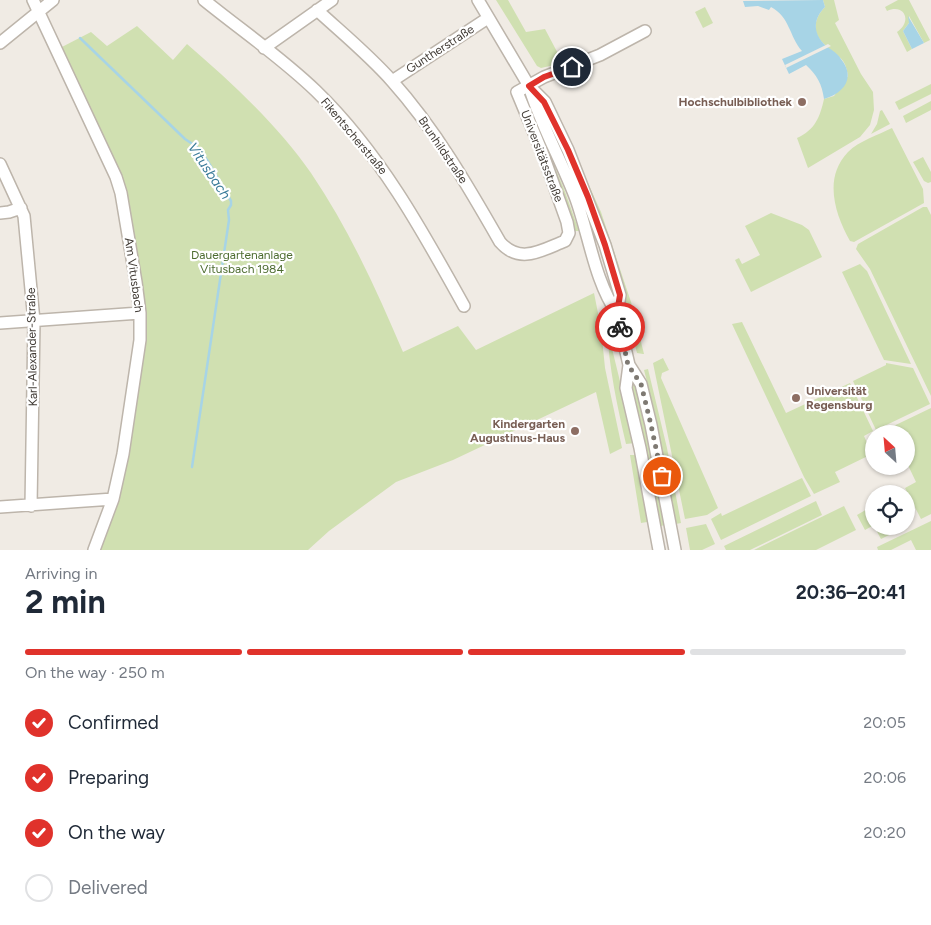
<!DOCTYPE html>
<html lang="en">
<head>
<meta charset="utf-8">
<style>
	body { margin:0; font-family:Figtree,sans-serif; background:#f6f6f7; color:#1f2937; height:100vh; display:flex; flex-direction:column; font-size:19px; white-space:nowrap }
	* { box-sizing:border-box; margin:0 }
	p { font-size:16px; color:#747a83 }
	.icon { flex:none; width:28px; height:28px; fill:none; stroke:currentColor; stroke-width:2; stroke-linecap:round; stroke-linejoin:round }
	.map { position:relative; height:550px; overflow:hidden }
	.drawer { display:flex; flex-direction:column; background:#fff; flex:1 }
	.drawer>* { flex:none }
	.needle { width:32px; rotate:334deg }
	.tools { position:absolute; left:865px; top:425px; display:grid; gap:10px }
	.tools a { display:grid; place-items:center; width:50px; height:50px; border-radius:50%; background:#fff; box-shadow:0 1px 4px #0004; font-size:25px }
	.pin { position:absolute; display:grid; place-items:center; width:42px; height:42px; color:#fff; margin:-21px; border:2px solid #fff; border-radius:50%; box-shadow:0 1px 5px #0007 }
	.courier { position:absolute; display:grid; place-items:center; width:50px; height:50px; margin:-25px; border:4px solid #e0322b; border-radius:50%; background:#fff; color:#222; box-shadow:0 1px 6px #0007 }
	.head em { font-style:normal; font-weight:700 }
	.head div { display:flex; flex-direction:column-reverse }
	.head { display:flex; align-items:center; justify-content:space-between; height:85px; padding:0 25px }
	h1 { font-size:32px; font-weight:700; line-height:38px }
	.bar { display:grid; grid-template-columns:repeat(4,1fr); gap:8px 5px; align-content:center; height:60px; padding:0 25px }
	.bar i { height:6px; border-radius:4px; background:#e0e1e3 }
	.bar .selected { background:#e0322b }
	.bar p { grid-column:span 4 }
	ol { padding:0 25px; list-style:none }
	li { display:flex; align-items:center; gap:15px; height:55px }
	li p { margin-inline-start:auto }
	li .icon { padding:5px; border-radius:50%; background:#e0322b; color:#fff; stroke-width:4 }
	li:last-child { color:#747a83 }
	li i { width:28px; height:28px; border:2px solid #e0e1e3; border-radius:50% }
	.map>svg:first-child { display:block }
</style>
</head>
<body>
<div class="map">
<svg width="931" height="550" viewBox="0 0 931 550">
	<rect width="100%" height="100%" fill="#f0ebe4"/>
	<!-- green -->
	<path fill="#d0e0b1" d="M496,0h12l18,32 19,-3 18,34 -22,5 -4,-2z
		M823,0h11l5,20 -4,3 26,51 12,18 1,18 -4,15 -10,12 -52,31 -11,-30c18,-8 23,-21 27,-39l10,-3 14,-20c-1,-5 -2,-11 -5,-15 -5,-7 -12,-10 -18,-16 -14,-12 -11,-27 0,-38z
		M898,0h11l21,40 -6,3 -15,-27v7l-6,8 9,18 -5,3 -10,-20c16,-11 7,-29 -10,-21l-2,-4z
		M705,7l8,16 -10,5 -8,-16z
		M137,26l36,34 14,-16c44,38 91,81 124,129 38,56 66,118 92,179l55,-26 18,24 118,-57 7,35 4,40 17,80 -12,6 -14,-62 -143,68 -57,22 -67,49 -21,19h-209l45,-211 -18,-145 -66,-146 31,-16 16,14z
		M931,84v10l-32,16 -4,-8z
		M931,101v9l-25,13 -3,-7z
		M882,110l8,14 -19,10 6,-10 3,-13z
		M535,120l29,69 15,42h-6z
		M560,121l41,91 30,90 13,52h-1l-6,-1 -20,-76z
		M892,128l31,61 1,14 -70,39 -4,-1c-15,-27 -27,-63 -2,-89 11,-11 30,-17 44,-24z
		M923,157l8,15v10l-3,1 -4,-2 -11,-19z
		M923,207h4l4,8v181l-61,-127 -14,-20 2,-5z
		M771,213l31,12 7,5 13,27 -71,35 -16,-32 4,-2 3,6 18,-9 -15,-29z
		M860,264l7,7 44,93 -27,-4 -42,-88z
		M742,322l44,91 64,-30 23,48 -9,5 8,18 -37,18 5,10 -26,12 -10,-17 -72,-153z
		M607,328l28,115 -9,1c-9,-39 -17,-76 -19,-116z
		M663,358l6,12 -7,3 -1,5 57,130 -11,7 -22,4 -32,-156z
		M886,363l27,5 17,36 -54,26 -23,-49 33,-16z
		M648,369l19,79 14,75 -5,1 -20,-107 -12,-47z
		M633,384l3,1 30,140 -6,1 -8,-49 -22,-91z
		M931,408v106l-10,5 -16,-31 11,-6 -10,-21v-27l-27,-1z
		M630,455h8l11,63 -2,4 -6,1z
		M802,478l9,18 -90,44 -10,-21 10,-6 1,3z
		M816,501l6,14 -72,35h-24l-2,-4z
		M874,505v20l-9,5 -8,-15z
		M844,506l12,24 -40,20h-62z
		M931,521v29h-15l-5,-10 -20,10h-13l-1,-3z
		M706,524l9,20 -13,6h-12l-4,-22z
		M906,524l1,2 -26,13 -7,-13h32z"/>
	<!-- water -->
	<path fill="#a7d4e6" d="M823,0l2,7c-11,11 -13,24 -1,37 5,5 13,8 17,15 15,19 3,34 -17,40 -2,-15 -7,-24 -18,-34l-17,9 -7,-15 20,-8c-13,-15 -12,-34 -31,-44l-2,3 -11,-4 -13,1 -2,-6z
		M908,16l16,27 -12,6 -9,-18 6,-8z"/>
	<!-- pier -->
	<path fill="#f0ebe4" d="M828,44l3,2 -45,22 -1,-3z"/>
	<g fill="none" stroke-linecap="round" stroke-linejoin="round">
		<!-- stream -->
		<path stroke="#a7d4e6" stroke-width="2.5" d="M80,38l105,101 12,8 10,13 24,41v4l-3,5 1,10 -37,247"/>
		<!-- minor casing -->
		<g stroke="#bdb5ab" stroke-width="14">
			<path id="minor" d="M33,0l83,177 5,16 15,89 4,31v27l-17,114 -10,45 -19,51
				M204,0c37,30 78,58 112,91 63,61 106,139 148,215
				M478,0l51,86 16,16 23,48 37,95 15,50 -3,18 12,52 -3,23 14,60 19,102
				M317,10c25,23 52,45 75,71 43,48 76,105 108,161 20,23 42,8 65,-1l4,-8 -2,-11 -25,-70 -25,-60 27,-15 56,-22 45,-24
				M0,43l53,-43
				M264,48l68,-48
				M392,81l96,-63
				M530,89c12,38 32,73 46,110 13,36 19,83 41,114
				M0,164l24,52 10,105 -3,185
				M0,213l9,-1 12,-4
				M0,323l140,-10
				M629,365l12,19 10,41 24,125
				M0,507l113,-8"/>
		</g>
		<!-- minor -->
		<use href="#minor" stroke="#fff" stroke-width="11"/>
	</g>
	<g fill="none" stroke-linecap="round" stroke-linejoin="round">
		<!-- done -->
		<path stroke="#7e7972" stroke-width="5" stroke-dasharray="0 9" d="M620,327l8,38 13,19 10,41 11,51"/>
		<!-- route -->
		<path stroke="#e0322b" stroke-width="6" d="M572,67l-28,10 -15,9 15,16 24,48 20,47 17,48 15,50 -3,18 3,14"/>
	</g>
	<!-- markers -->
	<g fill="#8d6e63" stroke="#fff" stroke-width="2">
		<circle cx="802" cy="102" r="5"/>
		<circle cx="796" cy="398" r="5"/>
		<circle cx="575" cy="431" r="5"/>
	</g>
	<g text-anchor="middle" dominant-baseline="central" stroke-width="4.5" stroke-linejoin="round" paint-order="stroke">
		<!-- street labels -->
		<g font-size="12" fill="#413b35" stroke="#fff">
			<text transform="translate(440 49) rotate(-33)">Guntherstraße</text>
			<text transform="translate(354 136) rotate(50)">Fikentscherstraße</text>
			<text transform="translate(443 150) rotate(56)">Brunhildstraße</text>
			<text transform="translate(542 156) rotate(69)">Universitätsstraße</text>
			<text transform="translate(134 275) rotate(82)">Am Vitusbach</text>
			<text transform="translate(32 347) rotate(-91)">Karl-Alexander-Straße</text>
		</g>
		<!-- education labels -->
		<g font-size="12" font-weight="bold" fill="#785e54" stroke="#fff" text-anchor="end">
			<text x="792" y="102">Hochschulbibliothek</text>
			<text x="806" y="391" text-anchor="start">Universität<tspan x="806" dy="14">Regensburg</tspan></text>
			<text x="565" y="424">Kindergarten<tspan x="565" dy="14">Augustinus-Haus</tspan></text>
		</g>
		<!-- park labels -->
		<g font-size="12" fill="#4d6c30" stroke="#fff">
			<text x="242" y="255">Dauergartenanlage<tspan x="242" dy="14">Vitusbach 1984</tspan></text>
		</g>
		<!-- water labels -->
		<g font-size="14" font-style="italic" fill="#3a7b99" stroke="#fff">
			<text transform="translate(209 171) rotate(56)">Vitusbach</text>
		</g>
	</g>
</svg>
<div class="tools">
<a><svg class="needle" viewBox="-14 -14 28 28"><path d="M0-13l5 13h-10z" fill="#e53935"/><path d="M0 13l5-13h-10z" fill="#747a83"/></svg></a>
<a><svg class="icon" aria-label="locate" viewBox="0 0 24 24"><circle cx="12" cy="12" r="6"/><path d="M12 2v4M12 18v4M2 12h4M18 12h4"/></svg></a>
</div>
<div class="pin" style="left:662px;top:476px;background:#ea580c"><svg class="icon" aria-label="bag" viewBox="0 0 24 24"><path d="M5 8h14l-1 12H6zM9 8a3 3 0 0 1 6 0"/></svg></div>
<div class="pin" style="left:572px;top:67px;background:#1f2937"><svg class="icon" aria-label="home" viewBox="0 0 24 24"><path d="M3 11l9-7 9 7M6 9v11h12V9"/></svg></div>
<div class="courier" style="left:620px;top:327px"><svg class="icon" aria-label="bike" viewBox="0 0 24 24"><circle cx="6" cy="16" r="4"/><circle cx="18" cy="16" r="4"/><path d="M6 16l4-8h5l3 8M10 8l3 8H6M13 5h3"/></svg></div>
</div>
<section class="drawer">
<div class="head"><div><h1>2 min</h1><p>Arriving in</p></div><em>20:36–20:41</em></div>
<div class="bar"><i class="selected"></i><i class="selected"></i><i class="selected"></i><i></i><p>On the way · 250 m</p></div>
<ol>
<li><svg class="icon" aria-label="check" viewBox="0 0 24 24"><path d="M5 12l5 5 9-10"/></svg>Confirmed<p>20:05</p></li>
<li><svg class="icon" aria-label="check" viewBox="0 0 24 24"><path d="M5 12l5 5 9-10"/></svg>Preparing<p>20:06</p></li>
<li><svg class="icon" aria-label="check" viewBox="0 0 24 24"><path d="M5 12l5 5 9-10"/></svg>On the way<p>20:20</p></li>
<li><i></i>Delivered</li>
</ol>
</section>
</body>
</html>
